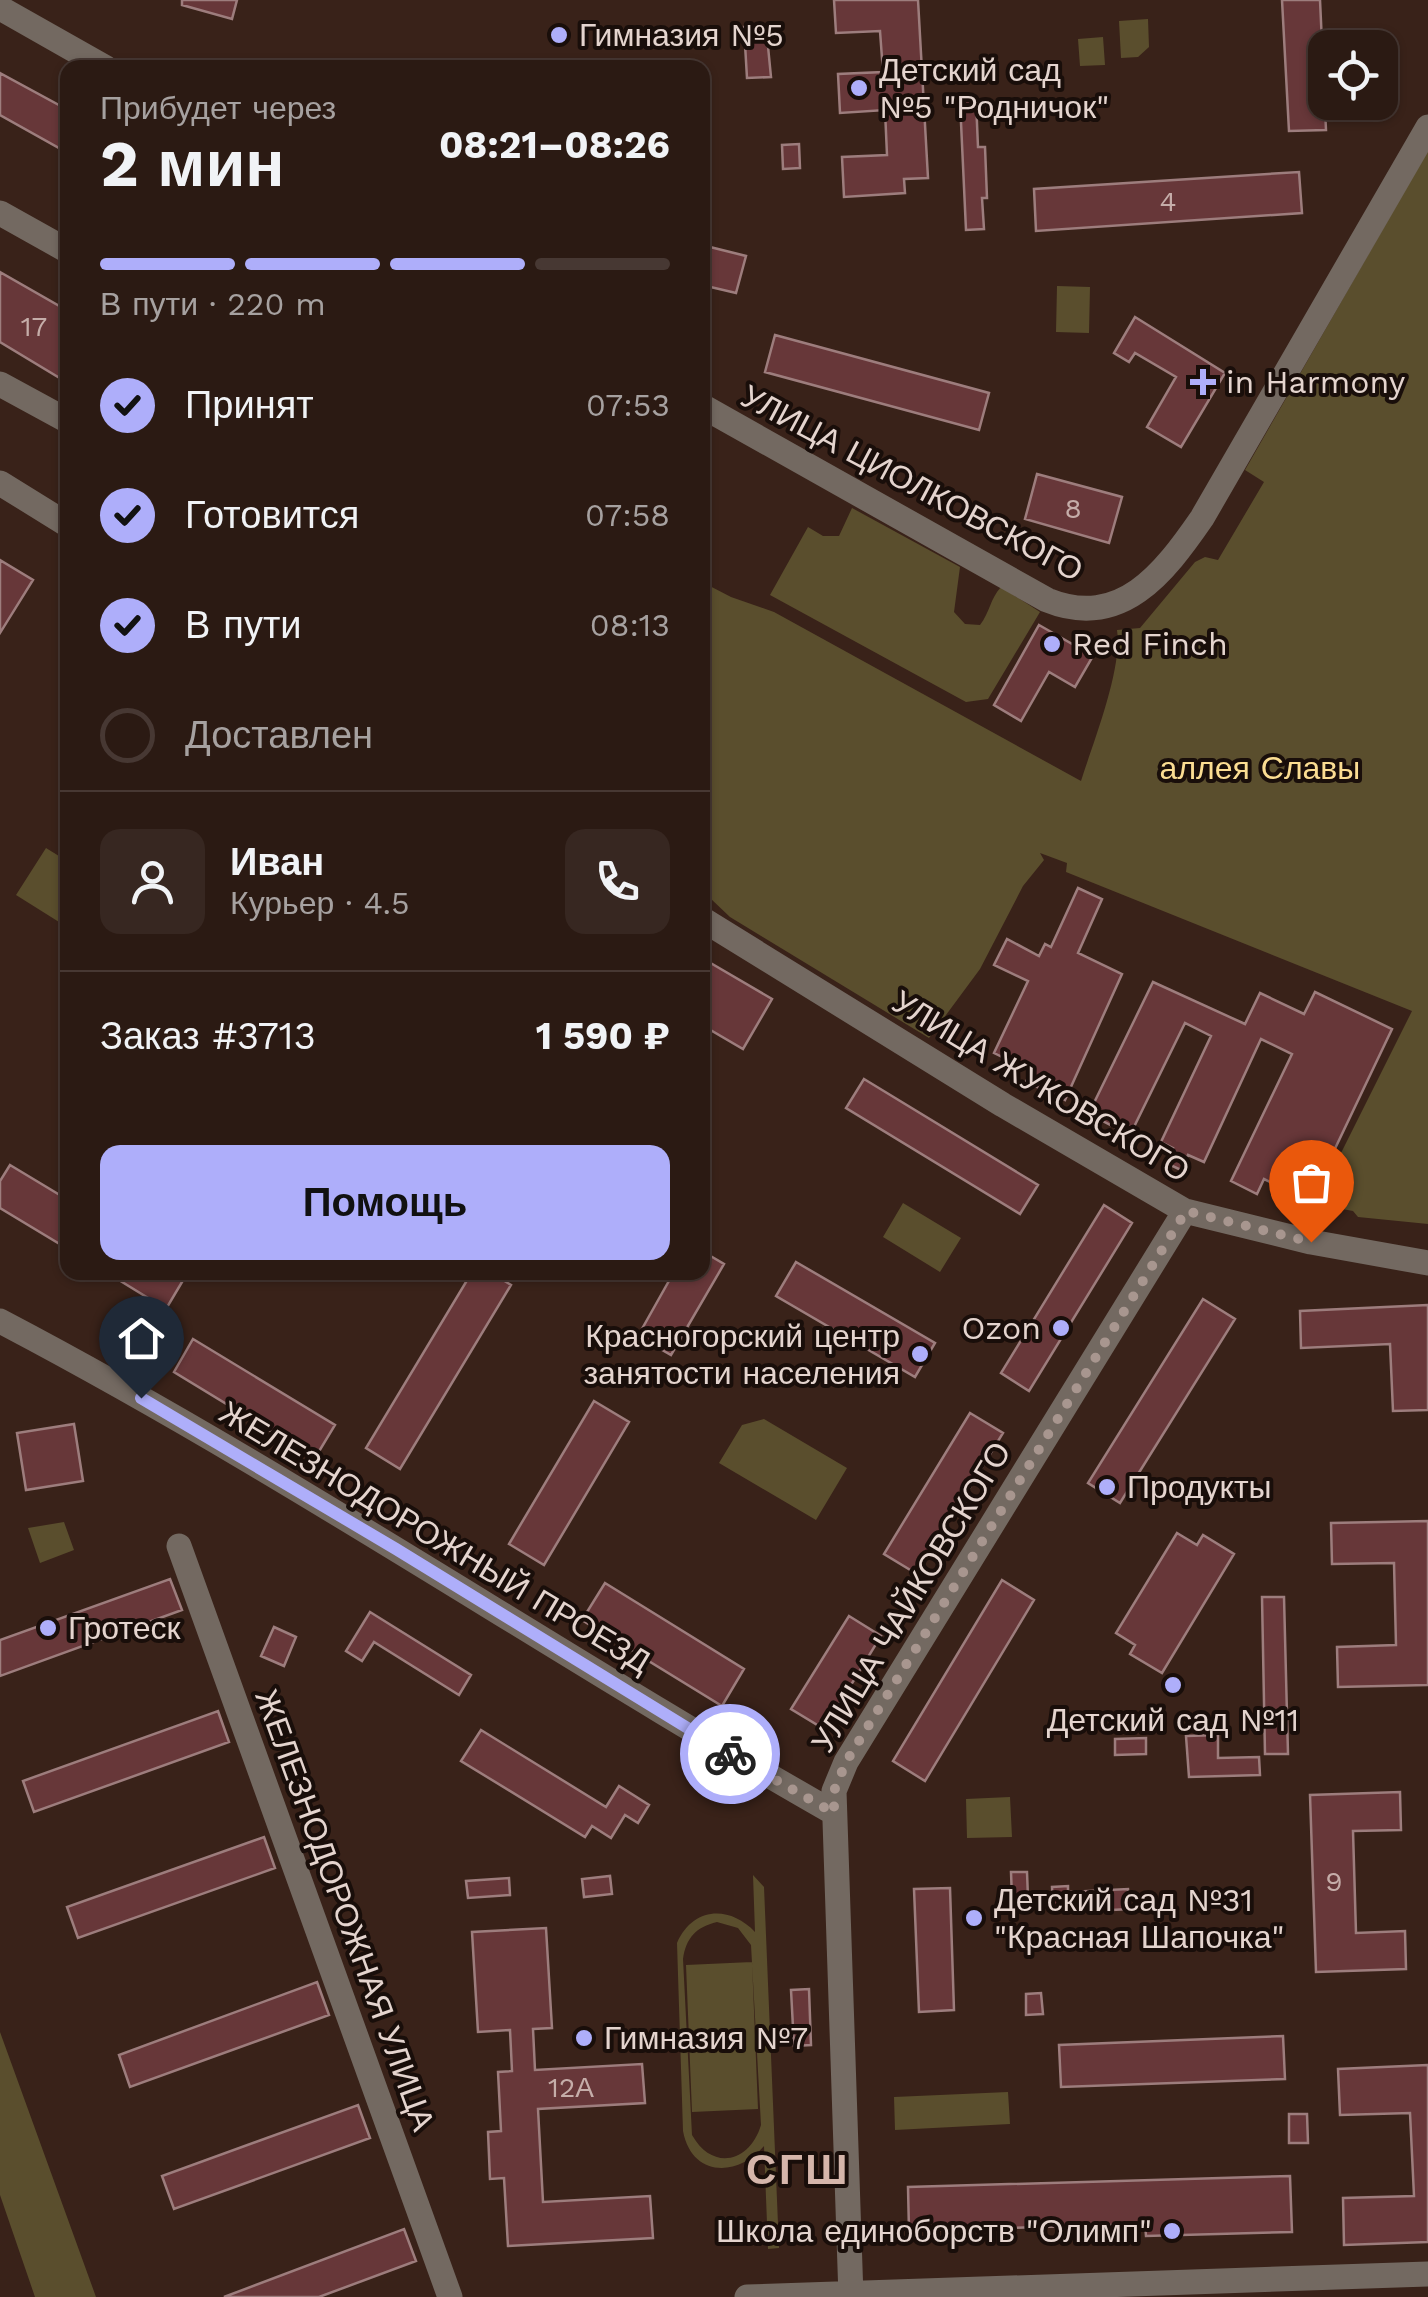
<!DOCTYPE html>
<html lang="ru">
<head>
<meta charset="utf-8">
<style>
	body { margin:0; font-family:"Work Sans",sans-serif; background:#372721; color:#f1f3f6; height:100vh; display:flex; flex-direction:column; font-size:38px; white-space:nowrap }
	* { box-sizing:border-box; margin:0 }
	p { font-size:32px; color:#a6a1a0 }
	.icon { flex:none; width:55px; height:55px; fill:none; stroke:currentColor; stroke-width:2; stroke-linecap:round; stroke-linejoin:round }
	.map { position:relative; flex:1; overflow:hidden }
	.drawer { position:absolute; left:60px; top:60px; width:650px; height:1220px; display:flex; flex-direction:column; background:#2b1a13; border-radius:20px; box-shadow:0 2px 8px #0004,0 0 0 2px #473833 }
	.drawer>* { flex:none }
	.tools { position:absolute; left:1308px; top:30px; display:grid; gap:20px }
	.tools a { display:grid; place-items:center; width:90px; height:90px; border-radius:20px; background:#2b1a13; box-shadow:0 2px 8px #0004,0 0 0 2px #473833; font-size:50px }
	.pin { position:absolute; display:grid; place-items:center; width:85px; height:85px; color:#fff; margin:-102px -42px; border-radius:50% 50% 50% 0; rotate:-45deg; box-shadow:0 0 10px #0007 }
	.pin .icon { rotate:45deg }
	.courier { position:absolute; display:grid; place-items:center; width:100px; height:100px; margin:-50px; border:8px solid #aeaefa; border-radius:50%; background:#fff; color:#222; box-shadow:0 2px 12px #0007 }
	.headline em { font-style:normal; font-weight:700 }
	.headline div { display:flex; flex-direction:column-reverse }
	.headline { display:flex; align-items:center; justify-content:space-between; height:170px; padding:0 40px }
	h1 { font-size:65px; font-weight:700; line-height:75px }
	.bar { display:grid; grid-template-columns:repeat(4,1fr); gap:15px 10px; align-content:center; height:120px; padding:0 40px }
	.bar i { height:12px; border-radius:8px; background:#473833 }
	.bar .on { background:#aeaefa }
	.bar p { grid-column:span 4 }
	.line { display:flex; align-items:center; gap:25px; padding:0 40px; border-top:2px solid #473833 }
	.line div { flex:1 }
	.round { display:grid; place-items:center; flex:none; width:105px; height:105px; border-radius:20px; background:#372721 }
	ol { padding:0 40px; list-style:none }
	li { display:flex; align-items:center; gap:30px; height:110px }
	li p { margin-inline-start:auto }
	li .icon { padding:10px; border-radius:50%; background:#aeaefa; color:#111; stroke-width:4 }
	li:last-child { color:#a6a1a0 }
	li i { width:55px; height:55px; border:5px solid #473833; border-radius:50% }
	.button { display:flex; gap:20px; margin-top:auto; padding:20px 40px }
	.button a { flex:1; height:115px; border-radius:20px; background:#aeaefa; color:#111; font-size:40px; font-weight:700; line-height:115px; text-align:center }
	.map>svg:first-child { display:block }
</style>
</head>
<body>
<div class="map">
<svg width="1428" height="2297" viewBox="0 0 1428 2297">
	<rect width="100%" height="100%" fill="#392219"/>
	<!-- green -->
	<path fill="#5a4e2d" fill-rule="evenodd" d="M1148,19l1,28 -11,10 -17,1 -2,-37z
		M1103,37l2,28 -25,1 -2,-27z
		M1428,150v1074l-70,-7 -5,-6 -22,-4 -13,-8 94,-188 -346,-139 1,-9 -27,-10 4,7 -21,26 -43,83 -51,69 -199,-121 -20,-19 -7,-12 -1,-304 29,15 43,15 307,169c12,-38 42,-113 36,-151l23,-2 55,-66 10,-5 13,3 46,-78 -19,-12z
		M1057,286l33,1 -1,46 -33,-1z
		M852,508l108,59 -6,45 11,12 15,1c10,-13 10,-26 21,-38l39,25 -52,87 -22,3 -196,-107 38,-68 15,9h16z
		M46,848l21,13v66l-51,-32z
		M903,1203l58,35 -21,34 -57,-35z
		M764,1419l83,49 -31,52 -97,-57 23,-38z
		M64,1522l10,28 -34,13 -12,-35z
		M1010,1797l2,40 -45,1 -1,-39z
		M753,1875l11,12 15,361 -11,1 -4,-103c-26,31 -72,32 -81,-15l-6,-188c16,-36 52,-38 78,-11zM717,1922l21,6 13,17 10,180c-11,37 -48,47 -69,10l-9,-176c3,-21 13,-32 34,-37z
		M752,1962l6,147 -66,3 -6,-147z
		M0,2032l96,265h-61l-35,-102z
		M1008,2092l2,32 -115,6 -1,-33z"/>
	<!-- building -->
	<path fill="#673739" stroke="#9d7d7d" stroke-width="2.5" d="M182,0h55l-5,19 -50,-14z
		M834,0h84l10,178 -24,1 1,14 -61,4 -2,-40 45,-2 -2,-45 -45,3 -2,-39 45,-2 -3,-41 -44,2z
		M1282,0h38l6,130 -37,1z
		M766,26l5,51 -24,1 -3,-51z
		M0,73l68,37v43l-68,-38z
		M976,100l2,47h7l2,51h-5l2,31 -18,1 -6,-129z
		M799,144l1,24 -17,1 -1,-24z
		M1299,172l3,41 -266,18 -2,-42z
		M702,245l44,11 -10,37 -34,-8z
		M0,272l68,39v72l-68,-41z
		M1135,317l90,56 -44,74 -34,-20 29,-50 -41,-24 -6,9 -15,-9z
		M775,335l214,58 -10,37 -214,-58z
		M1037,474l85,23 -13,46 -84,-24z
		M0,560l33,20 -33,53z
		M1039,625l54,31 -18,31 -26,-15 -28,49 -27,-16z
		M1078,888l24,11 -24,54 44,21 -57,126 -39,-18 5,-11 -37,-18 34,-72 -34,-16 13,-26 32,17 6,-12 6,3z
		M702,958l70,41 -29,50 -41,-24z
		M1153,982l92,42 15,-31 44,21 11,-22 77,37 -82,172 -46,-22 -7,15 -26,-13 61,-127 -31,-15 -57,123 -16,-7 -7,15 -15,-7 7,-15 -12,-6 50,-106 -26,-13 -55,112 -39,-20v-6z
		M864,1079l174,106 -18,29 -174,-106z
		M10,1165l58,35v49l-68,-41v-27z
		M1104,1205l28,18 -103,168 -28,-18z
		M702,1251l22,13 -53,91 -33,-19 36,-64h28z
		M796,1262l139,81 -20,34 -139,-81z
		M106,1272h82l-22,37z
		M472,1272h18l21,13 -111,184 -34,-21z
		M1203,1299l32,20 -115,184 -32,-20z
		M1428,1305v105l-35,1 -3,-67 -89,4 -1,-37z
		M193,1339l142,86 -20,33 -141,-86z
		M594,1401l35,21 -85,143 -35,-21z
		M970,1413l33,20 -86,141 -33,-20z
		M74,1424l9,57 -57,9 -9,-57z
		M1428,1521v164l-90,2 -1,-40 59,-2 -2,-82 -62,1 -1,-41z
		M1177,1533l20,12 6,-10 31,19 -72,119 -32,-19 5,-9 -19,-12z
		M170,1579l12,31 -182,66v-36z
		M1002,1580l32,20 -109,181 -32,-20z
		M605,1583l139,86 -22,37 -140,-86z
		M1262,1597h22l4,157h-23z
		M370,1612l101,63 -12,20 -85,-53 -12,19 -16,-10z
		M849,1616l32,20 -57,93 -33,-20z
		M274,1627l22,10 -12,29 -23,-10z
		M218,1711l11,31 -195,70 -11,-31z
		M481,1730l125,77 13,-21 30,19 -11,18 -13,-8 -14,23 -19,-12 -7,11 -124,-76z
		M1218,1735v23l41,-1 1,18 -71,2 -3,-41z
		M1146,1738v16l-31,1v-16z
		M1400,1792l1,38 -48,1 3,102 49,-2 1,38 -90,3 -6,-177z
		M264,1837l11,31 -197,70 -11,-31z
		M1011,1872h16l1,26 -16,1z
		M610,1876l2,18 -28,3 -2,-18z
		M509,1878l1,17 -42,3 -2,-17z
		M1068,1886v6l60,-3 1,20 -35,2v-5l-41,2 -1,-21z
		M950,1888l4,122 -35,2 -5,-123z
		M546,1928l6,100 -19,1 2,41 107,-6 3,39 -107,6 5,93 107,-6 3,42 -145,8 -4,-68 -14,1 -2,-47 13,-1 -3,-59 14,-1 -2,-41 -32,2 -6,-100z
		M317,1982l12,33 -199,72 -11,-32z
		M809,1989l2,56 -17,1 -3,-56z
		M1041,1993l2,21 -17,1v-21z
		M1283,2036l2,43 -224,8 -2,-42z
		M1428,2065v177l-84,3 -1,-47 71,-2 -4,-83 -70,2 -2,-46z
		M358,2105l12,33 -196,71 -12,-33z
		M1289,2114h18l1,29h-19z
		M1290,2176l2,56 -146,4 -1,-12 -236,7 -1,-44z
		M404,2229l12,32 -97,36h-95z"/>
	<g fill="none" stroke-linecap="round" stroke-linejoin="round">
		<!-- minor -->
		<path stroke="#736961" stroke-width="25" d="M0,8l106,60
			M0,213l68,38
			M0,384l68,37
			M702,406l345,194c74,30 117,-27 155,-82l226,-391
			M0,483l68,42
			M702,919l301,186 182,106 126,31 117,21
			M0,1321c286,150 553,332 834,492
			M179,1546l271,751
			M747,2297l681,-23
			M851,2297l-17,-506 12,-29 339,-551"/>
	</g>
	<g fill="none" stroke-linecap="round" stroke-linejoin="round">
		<!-- done -->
		<path stroke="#a8968f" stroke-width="10" stroke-dasharray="0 18" d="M730,1754l104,59v-22l12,-29 340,-551 125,31"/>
		<!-- route -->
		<path stroke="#aeaefa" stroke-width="12" d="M141,1398l255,151 334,205"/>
	</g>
	<!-- markers -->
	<g fill="#aeaefa" stroke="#190e0a" stroke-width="4">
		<circle cx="559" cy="35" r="10"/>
		<circle cx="859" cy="88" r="10"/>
		<path d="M1198 367h10v10h10v10h-10v10h-10v-10h-10v-10h10z"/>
		<circle cx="1052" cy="644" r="10"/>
		<circle cx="1061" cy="1328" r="10"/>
		<circle cx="920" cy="1354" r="10"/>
		<circle cx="1107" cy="1487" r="10"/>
		<circle cx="48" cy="1628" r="10"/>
		<circle cx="1173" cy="1685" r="10"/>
		<circle cx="974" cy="1918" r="10"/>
		<circle cx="584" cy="2038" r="10"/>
		<circle cx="1172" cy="2231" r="10"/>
	</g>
	<g text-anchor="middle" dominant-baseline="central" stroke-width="8" stroke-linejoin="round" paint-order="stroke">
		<!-- number labels -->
		<g font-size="28" fill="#c5ada9">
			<text x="1168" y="201">4</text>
			<text x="34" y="326">17</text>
			<text x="1073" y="508">8</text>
			<text x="1334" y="1881">9</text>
			<text x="571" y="2087">12А</text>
		</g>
		<!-- poi labels -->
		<g font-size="32" fill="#e4d4ce" stroke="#190e0a" text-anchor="start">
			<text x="579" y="35">Гимназия №5</text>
			<text x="879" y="70">Детский сад<tspan x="879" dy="37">№5 "Родничок"</tspan></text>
			<text x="1226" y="382">in Harmony</text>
			<text x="1072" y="644">Red Finch</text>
			<text x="1041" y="1328" text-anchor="end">Ozon</text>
			<text x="900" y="1336" text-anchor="end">Красногорский центр<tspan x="900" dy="37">занятости населения</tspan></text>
			<text x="1127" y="1487">Продукты</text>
			<text x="68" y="1628">Гротеск</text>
			<text x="1173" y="1720" text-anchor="middle">Детский сад №11</text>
			<text x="994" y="1900">Детский сад №31<tspan x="994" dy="37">"Красная Шапочка"</tspan></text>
			<text x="604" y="2038">Гимназия №7</text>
			<text x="1152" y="2231" text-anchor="end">Школа единоборств "Олимп"</text>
		</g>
		<!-- street labels -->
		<g font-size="32" fill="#e4d4ce" stroke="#190e0a">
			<text transform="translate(912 483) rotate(28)">УЛИЦА ЦИОЛКОВСКОГО</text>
			<text transform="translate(1041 1086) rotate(31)">УЛИЦА ЖУКОВСКОГО</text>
			<text transform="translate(435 1537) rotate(31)">ЖЕЛЕЗНОДОРОЖНЫЙ ПРОЕЗД</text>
			<text transform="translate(911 1597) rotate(-59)">УЛИЦА ЧАЙКОВСКОГО</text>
			<text transform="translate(345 1910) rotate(70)">ЖЕЛЕЗНОДОРОЖНАЯ УЛИЦА</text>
		</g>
		<!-- park labels -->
		<g font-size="32" fill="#fbdd92" stroke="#190e0a">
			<text x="1260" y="768">аллея Славы</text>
		</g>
		<!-- district labels -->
		<g font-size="42" font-weight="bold" letter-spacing="2.5" fill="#d5b6ab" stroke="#190e0a">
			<text x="798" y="2169">СГШ</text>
		</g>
	</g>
</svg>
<div class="tools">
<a><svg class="icon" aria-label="locate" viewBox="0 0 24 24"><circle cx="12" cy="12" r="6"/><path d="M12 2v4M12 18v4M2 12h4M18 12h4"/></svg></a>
</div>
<div class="pin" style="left:1311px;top:1242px;background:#ea580c"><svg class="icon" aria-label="bag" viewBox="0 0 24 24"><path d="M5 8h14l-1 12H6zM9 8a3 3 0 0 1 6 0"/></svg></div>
<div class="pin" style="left:141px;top:1398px;background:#1f2937"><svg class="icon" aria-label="home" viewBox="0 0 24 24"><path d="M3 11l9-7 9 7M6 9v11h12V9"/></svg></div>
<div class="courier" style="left:730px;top:1754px"><svg class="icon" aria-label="bike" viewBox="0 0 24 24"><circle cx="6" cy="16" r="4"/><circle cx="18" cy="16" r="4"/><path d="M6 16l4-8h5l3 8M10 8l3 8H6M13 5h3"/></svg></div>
<section class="drawer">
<div class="headline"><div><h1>2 мин</h1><p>Прибудет через</p></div><em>08:21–08:26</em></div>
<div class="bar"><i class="on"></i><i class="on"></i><i class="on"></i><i></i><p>В пути · 220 m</p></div>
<ol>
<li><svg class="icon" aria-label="check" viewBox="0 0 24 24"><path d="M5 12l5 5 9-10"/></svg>Принят<p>07:53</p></li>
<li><svg class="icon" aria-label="check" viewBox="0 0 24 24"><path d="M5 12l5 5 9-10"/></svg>Готовится<p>07:58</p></li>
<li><svg class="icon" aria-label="check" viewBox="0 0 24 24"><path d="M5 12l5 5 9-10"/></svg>В пути<p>08:13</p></li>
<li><i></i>Доставлен</li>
</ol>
<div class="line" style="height:180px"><a class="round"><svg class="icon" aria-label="person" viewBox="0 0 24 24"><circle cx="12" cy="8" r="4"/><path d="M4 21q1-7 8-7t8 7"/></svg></a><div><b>Иван</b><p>Курьер · 4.5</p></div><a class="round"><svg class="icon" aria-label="phone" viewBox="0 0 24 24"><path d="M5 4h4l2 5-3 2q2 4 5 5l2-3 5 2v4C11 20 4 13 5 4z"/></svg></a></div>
<div class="line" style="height:130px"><div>Заказ #3713</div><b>1 590 ₽</b></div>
<div class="button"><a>Помощь</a></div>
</section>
</div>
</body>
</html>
